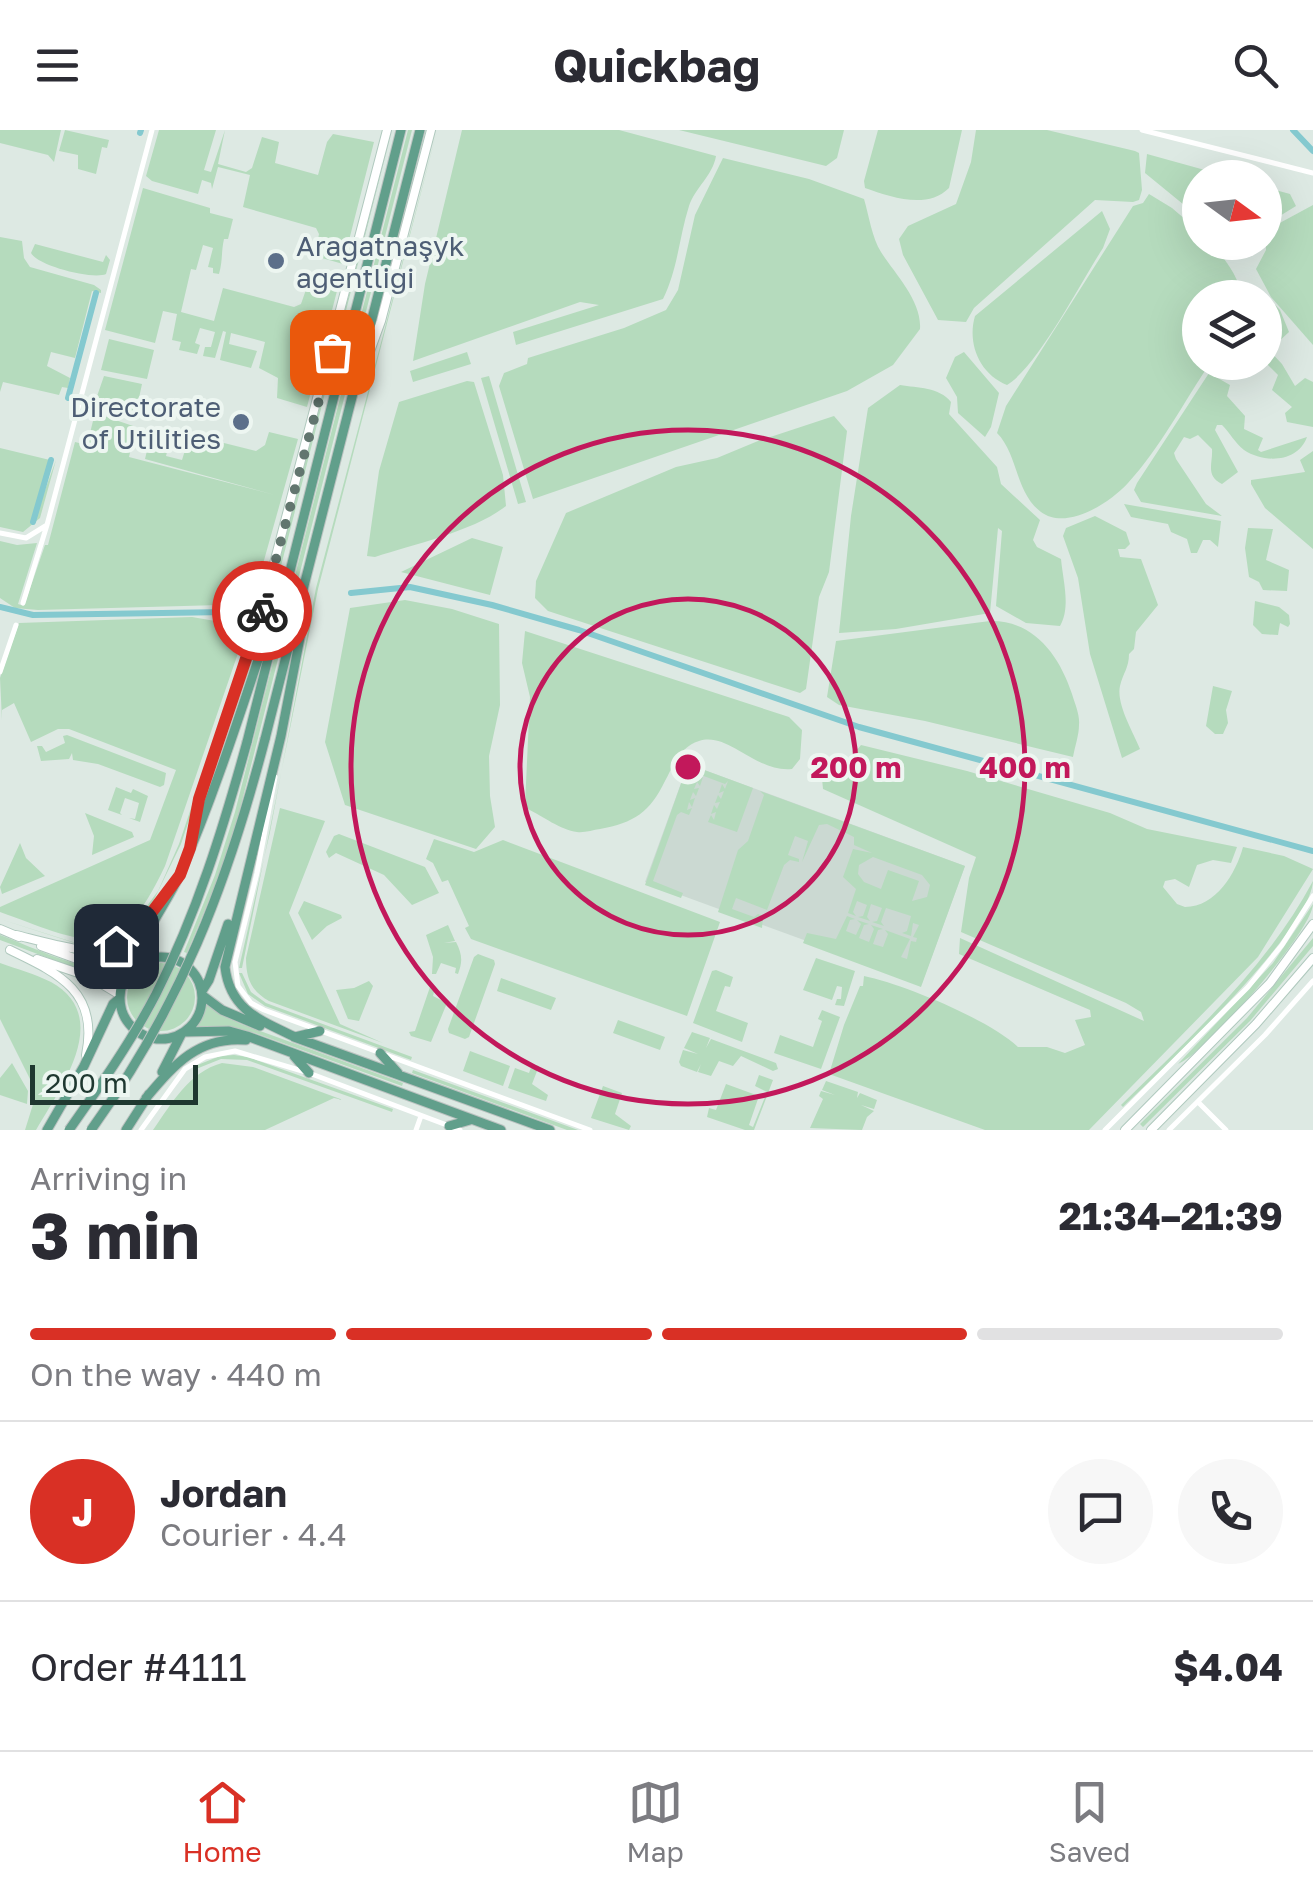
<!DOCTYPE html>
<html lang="en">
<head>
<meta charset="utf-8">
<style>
	body { margin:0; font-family:"Golos Text",sans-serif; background:#f7f7f7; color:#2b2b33; height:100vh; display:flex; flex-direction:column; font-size:38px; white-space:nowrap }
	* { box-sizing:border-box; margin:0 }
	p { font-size:32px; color:#7c7c81 }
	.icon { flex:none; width:55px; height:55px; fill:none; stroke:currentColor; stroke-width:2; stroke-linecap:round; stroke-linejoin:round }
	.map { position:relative; height:1000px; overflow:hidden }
	.side { display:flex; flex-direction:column; background:#fff; flex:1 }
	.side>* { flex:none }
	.needle { width:65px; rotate:105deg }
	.tools { position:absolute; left:1182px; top:30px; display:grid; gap:20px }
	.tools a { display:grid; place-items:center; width:100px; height:100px; border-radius:50%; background:#fff; box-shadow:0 10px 40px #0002; font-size:50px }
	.scale { position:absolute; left:30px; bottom:25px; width:168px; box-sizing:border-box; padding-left:10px; border:5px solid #1f3830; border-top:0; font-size:28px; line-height:35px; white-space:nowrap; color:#1f3830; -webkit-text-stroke:8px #edf6f1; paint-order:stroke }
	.pin { position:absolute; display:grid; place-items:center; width:85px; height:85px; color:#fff; margin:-42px; border-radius:20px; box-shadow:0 5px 15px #0006 }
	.courier { position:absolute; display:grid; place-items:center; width:100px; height:100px; margin:-50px; border:8px solid #d93025; border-radius:50%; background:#fff; color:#222; box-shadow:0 2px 12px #0007 }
	.summary em { font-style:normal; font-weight:700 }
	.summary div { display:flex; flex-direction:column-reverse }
	.summary { display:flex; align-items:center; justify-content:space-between; height:170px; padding:0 30px }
	h1 { font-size:65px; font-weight:700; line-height:75px }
	.bar { display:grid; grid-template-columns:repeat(4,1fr); gap:15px 10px; align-content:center; height:120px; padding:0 30px }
	.bar i { height:12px; border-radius:8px; background:#e1e1e2 }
	.bar .selected { background:#d93025 }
	.bar p { grid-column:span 4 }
	.line { display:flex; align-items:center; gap:25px; padding:0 30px; border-top:2px solid #e1e1e2 }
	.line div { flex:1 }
	.round { display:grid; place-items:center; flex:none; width:105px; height:105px; border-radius:52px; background:#f7f7f7 }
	header { display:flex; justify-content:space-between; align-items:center; height:130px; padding:0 30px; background:#fff; font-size:45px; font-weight:700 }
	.tab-bar { display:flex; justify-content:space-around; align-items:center; height:140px; border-top:2px solid #e1e1e2; background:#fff; font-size:28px; color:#7c7c81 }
	.tab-bar a { display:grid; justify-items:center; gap:5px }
	.tab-bar .selected { color:#d93025 }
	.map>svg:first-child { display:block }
</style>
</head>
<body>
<header><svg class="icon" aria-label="menu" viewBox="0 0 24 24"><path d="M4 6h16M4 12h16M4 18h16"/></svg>Quickbag<svg class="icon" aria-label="search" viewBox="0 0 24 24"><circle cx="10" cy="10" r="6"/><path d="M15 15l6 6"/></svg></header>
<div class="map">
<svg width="1313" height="1000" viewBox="0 0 1313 1000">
	<rect width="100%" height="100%" fill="#dde9e3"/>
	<!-- built -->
	<path fill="#cbd9d2" d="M688,634l277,102 -43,117 -277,-101z"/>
	<!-- green -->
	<path fill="#b5dbbd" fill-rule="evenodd" d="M0,0h61l-7,32 -6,-7 -48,-12z
		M65,0l44,10 -2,8 -5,-1 -6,27 -18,-5v-14l-19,-4z
		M159,0h57l-12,40 7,2 14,-42 -7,34 28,8 6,-4 10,-31 17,5 -4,21 43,12 9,-33 6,-8 41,8 -31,122 -28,-8 4,-22 -3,-6 -73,-21 7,-32 -32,-8 -6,22 -1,-6 -9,-3 -4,14 -46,-13 -6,-5z
		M392,0l-123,483 -64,184 61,-185z
		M408,0h4l-173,683 -20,63 -32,77 -3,-1 31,-77 20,-63z
		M462,0h157l97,26c-3,19 -21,32 -27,50 -10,31 -11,63 -26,93l-147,46 -3,-13 86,-27 -19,-3 -167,59 12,-77z
		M679,0h165l-7,28 -11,8z
		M878,0h84l-13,58c-22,22 -58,9 -84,0l-1,-7z
		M976,0h71l88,21 4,2 3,37 -3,10 -6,2 -38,-2 -121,108 -8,14 -28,-2 -35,-65 -4,-16 9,-13 48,-22 15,-42z
		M437,1l-119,458 -76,379h-3l31,-136 46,-244z
		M1147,24l83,23 -30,1v40l-55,-45z
		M723,28l86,21 55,20c5,17 8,39 17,53 14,22 41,49 39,77l-27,36 -46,26 -314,108 -34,-113 5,-13 23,-9 1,-6 96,-30 42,-18 12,-20 17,-75z
		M1265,57l25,7 6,12 -31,19z
		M143,58l67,20v5l23,6 -5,20h-4c-3,13 -1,21 -5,35l-6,-1v-5l-5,-1 5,-19 -10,-3 -7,25 -5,-1 -10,43 33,9 9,-33 71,19 7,-3 8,-23 29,6 -31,120 -30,-9 1,-20 -19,-10 6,-26 -34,-9 -2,11 28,7 -6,17 -31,-8 6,-28 -3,-1 -8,27 -12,-2 2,-9h6l4,-15 -15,-4 -5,15 5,2 -3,9 -18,-4 2,-8 -9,-2 5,-26 -14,-3 -8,32 -50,-13z
		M1149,64l23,14 28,24v10l10,1c16,16 27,32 33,54l-43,1v64l10,1c-26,39 -50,85 -82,120 -18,20 -62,48 -87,29 -26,-20 -23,-58 -44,-79l9,-27 127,-200 10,-3z
		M1313,75v140l-42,-48 -15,-28 10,-19 -1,-19z
		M1102,81l8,18 -7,19c-22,34 -65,118 -96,137 -28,-11 -40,-42 -32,-69z
		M0,107l22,4 2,17 6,9 64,18 7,5v3l-9,-2 -17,67 -24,-6 -4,14 23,12 -2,10 -6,-1 -3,8 -56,-13 -3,10z
		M35,114l68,18 3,-7 4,5 -4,14c-13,6 -68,-8 -75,-21z
		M1268,167l12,13 9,22 -14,13 -10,-7v-40z
		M109,209l45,11 -7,29 -46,-9z
		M1265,216l17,18 13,22 10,-8 8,4v45l-26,-5 -2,-9 7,-6 -20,-17 6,-15 -13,-13z
		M467,222l4,12 -58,18 -3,-11z
		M964,222l35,41 -8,34 -6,10 -27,-24 -1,-16 -11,-19 9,-21z
		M1209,243l21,12 -3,11 18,20 -1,13 19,9 -5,12 3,2 46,-15c-9,25 -42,27 -63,13 -9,-7 -14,-17 -22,-25h-5l-2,5 23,42 -16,12c-17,-8 -9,-21 -10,-35l-14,-14 -8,4 -6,-2 -10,16 2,6 30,45 16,12 -81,-14 -7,-12 3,-7z
		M104,246l38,8 -6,28 -41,-10z
		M489,246l37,126 -8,2 -37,-126z
		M467,251l7,1 29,93 3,31c-32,25 -91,38 -131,51l-8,-1 12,-85 20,-69z
		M900,255c18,3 39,2 51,17l-2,12 48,53 4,17 39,36 -7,20 4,7 24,12c2,22 10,48 -1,67l-34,-3 -30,-17 6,-75 -4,-3 -8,85 -94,16 -57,4 12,-117 17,-108z
		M95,283l41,14 -7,30 146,38 -130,-36 6,-25 7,1 2,-8 18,5 -2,9 -6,-1 -4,16 16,4 5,-16 -5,-1 2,-10 72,18 9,-6 4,-13 29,7 -37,132 -12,31 -1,22 -83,242c-47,100 -76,78 -165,46v-5l150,-67 26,-70 -107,-41h-11l-27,13 -17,-39 -12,7v10l-2,-42 19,-55 173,-6 29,5 6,-5 -1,-7 -6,-5 -182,5 -23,-2 -15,-10v-57l17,4 20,-2 -19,61 6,2 21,-61h3l27,-103 12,3z
		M834,286l13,15 -18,141 -10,25 -13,92 -6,4 -252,-82 -13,-13 1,-17 30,-68 110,-46 41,-9 41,-17z
		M0,318l50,12 -17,63 23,-63 -16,58 -17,14 -23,-5z
		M1313,321v98l-48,-41 -14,-24v-4l54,-8 -5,-12z
		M1124,374l97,17 -3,26 -8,-7h-7l-6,13h-6l-4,-14 -16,-7 -3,-8 -37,-7z
		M1095,386l31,16 4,12 -5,5h-7l2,8 21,2 17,46 -22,27 -2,17 -5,5c0,14 -6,19 -9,32 -4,18 13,46 20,63l-18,9 -32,-104 -12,-76 -15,-42 3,-8z
		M1248,398l25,1 -7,31 23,10 -2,21 -24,-1 -4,-8 -10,-5 -4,-29z
		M472,408l31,9 -13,48 -89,-23z
		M405,470l47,9 47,15 1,81 -11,51 1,40 5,31 -19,22 -131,-44 -20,-63 25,-134z
		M1255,471l24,6 10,8 1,9 -2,3 -8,-4 -2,12 -16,-1 -9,-9z
		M254,473l2,19 -75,222 -33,68 -27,26 -18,7 -19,1 -84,-27 76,24h27l27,-14 28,-38 21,-47 69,-206z
		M990,491c43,-1 69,33 82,73 3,10 8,21 7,31 0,10 -4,21 -6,32l-148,-36 -86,-16 -12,-8 9,-56z
		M525,501l264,86 13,13 -2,29 -8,10c-36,4 -64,-38 -93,-28 -18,5 -26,25 -34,40 -15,31 -31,42 -65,48 -7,1 -16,4 -23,3 -16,-2 -35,-16 -49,-23l-3,-4 5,-108 -8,-34z
		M1213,556l19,5 -6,19 2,13 -5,11h-8l-9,-8z
		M67,605l99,38 -2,12 -4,2 -62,-23 -25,-4 -1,-7 -3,6 -28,2 -4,-15h5l4,6 19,-9 -2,-7z
		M861,615l106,26 143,42 37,16 90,18 -6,16 -18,-3 -16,5 -8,22 -14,-8 -10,2 -2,6 14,17 8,3c31,0 51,-34 58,-60l41,9 29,13 -55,88 -169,173h-104l-156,-56 15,-49 16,-39h3l1,-10c39,8 126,44 154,71h29l18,6 20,-8 -10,-25 16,-3 -1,-7 -131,-56 1,-16 184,83 -3,-9 -15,-9 -165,-71 8,-54 7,-21 -153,-68 -2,-21 30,-11z
		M688,634l65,24 -16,44 -29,-10 3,-7 3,5 2,-8 -5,2 3,-9 3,4 3,-7 -5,1 3,-8 3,4 3,-8 -5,2 3,-9 3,5 3,-8 -3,3 -24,-9 -1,-3 -2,7 5,-2 -3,9 -3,-4 -3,7 5,-1 -3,8 -3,-4 -3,8 5,-2 -3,9 -3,-5 -2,8 5,-2 -3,7 -8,-3 -4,3 -24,66 30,12 -2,5 -36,-13z
		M116,657l15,6 2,-4 15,7 -8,26 -11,-4 6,1 4,-16 -14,-5 -5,15 2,2 -14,-5z
		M760,661l205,75 -44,121 -118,-44 4,-10 29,6 11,-23 8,3 -5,1 -4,11 10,4 5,-11 -4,-4 12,4 -5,1 -5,13 10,4 5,-13 -3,-4 12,4 -5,1 -5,14 10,3 5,-13 -3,-4 25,9 -9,18 6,2 4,-18 5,1 1,-4 -4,-1 6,-12 -6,-2 -2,13 -9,-3 5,-2 4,-15 -25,-8 -5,14 3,4 -12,-4 5,-1 5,-13 -11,-4 -4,13 3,4 -12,-4 5,-1 4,-11 -10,-4 -4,11 3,4 -8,-3 8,-24 -13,-12 10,-28 19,4 -18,-8v-8l-27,-13 -8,1 -17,37 6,-21 -13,-5 -7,19 11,4v3l-9,-2 -6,5 -17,45 -31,-12 -4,11 22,8 4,-3 5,2 -1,12 -44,-16 20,-62 10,-9 16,-46zM873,727l49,18 8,10 -3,12 -15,4 7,-20 -31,-11 -7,19 -17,-7 -6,-8 1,-9z
		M280,678l45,13 -36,92 51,111 43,19 -114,-42c-18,-10 -23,-23 -23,-43z
		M85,683l47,19 2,5 -42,18 2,-19z
		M339,704l86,33 14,26 -27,12 -28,-30 -48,-22 -7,5 -3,-6 8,-16z
		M434,709l40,13 29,-12 217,82 -33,94 -216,-77 -6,-11 4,-2 -21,-46 -6,2 -9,-19 -7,-4z
		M20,713l6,15 19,18 -43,18 -2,-7z
		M1313,751c-3,51 -150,187 -190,226l-2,-2c70,-69 145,-136 192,-224z
		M304,771l37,14 1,3 -15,8 -15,14 -14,-27z
		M1313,774c-1,28 -109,150 -135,160l95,-101z
		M448,795l7,16 -11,2 12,-1c6,12 7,19 2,32l-3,-1 1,-5 -15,-5 -5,11h-4l1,-17 -7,-22z
		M0,805c38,14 80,37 121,34l-7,19 -20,-13 -94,-35z
		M1313,808v8l-63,75 -107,106 -3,-3 107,-106z
		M478,824l16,6 1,4 -26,73 -4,2 -16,-6 -1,-4 26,-72z
		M816,828l39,13 -11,35 -9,-1 2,-6h4l1,-12 -5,-1 -5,14 -29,-10z
		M0,833c17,6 35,11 51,19 63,35 9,106 -15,148h-11l10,-32v-9l-35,-70z
		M127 867a34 34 0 1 1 68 0a34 34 0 1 1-68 0Z
		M716,840l17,7 -3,10 -5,-1 -9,25 32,12 -6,19 -49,-19 19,-52z
		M239,843h3l9,19 15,11 146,54 -1,3 -146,-54 -17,-12z
		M501,848l55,20 -5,12 -54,-19z
		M369,851l4,5 -14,35 -11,-2 -12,-29 18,-2z
		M430,857l5,1 -2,8 14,7 -16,39 -20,-6 -2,-4 6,-1z
		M208,872l15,13 18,9 162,59 -1,3 -147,-53 -16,-4 -43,-1z
		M822,880l18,7 -19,52 -47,-16 6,-18 33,12 9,-26 -4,-2z
		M618,890l47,17 -5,13 -47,-17z
		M692,902l18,6 -4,10 5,-9 65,24 2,6 -5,2 -32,-15 -8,10 -14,-5 -8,15 -13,-4 3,-8 -4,8 -16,-6 -2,-4 4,-12 15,4 -14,-6z
		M470,921l40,15 -7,20 -40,-15z
		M234,925l14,2 145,52 -1,3 -145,-52 -26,-1 -25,10 -1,-3 25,-10z
		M12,933l16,28 -1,13 -27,-9v-17z
		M222,933l31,4 90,33 -9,-2 -69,32h-112c19,-27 36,-58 69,-67z
		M532,934l7,2 -7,18 16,11 -2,6 -38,-13 7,-20 14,5z
		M413,940l165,60h-11l-155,-57z
		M759,945l14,5 -19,50h-9l-38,-13 2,-9 7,2 10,-26 33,12 -10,29 4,2 14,-35 -12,-6z
		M826,951l32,11 -1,6 3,-5 17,7 -3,9 -13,-4 13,6 -7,6 -5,13 -52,-2 13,-29 -4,-3 2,-5 14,4 -13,-5z
		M603,956l19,7 -7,21 16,12 -2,4 -38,-12z"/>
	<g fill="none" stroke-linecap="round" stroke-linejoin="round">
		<!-- canal -->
		<path stroke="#84c9cf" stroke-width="6" d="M1293,0l20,21
			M140,3l1,-3
			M68,268l28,-105
			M33,392l18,-62
			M351,463l59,-6 82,18 87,25 280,97 454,124
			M0,477l33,8 194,-3"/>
		<!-- secondary casing -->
		<g stroke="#b0c9be" stroke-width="10">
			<path id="secondary" d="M361,246l20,-55 50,-191
				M192,708l7,-39 60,-178 128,-491
				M0,799l19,8
				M16,805c83,21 96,29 150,-42
				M41,816l55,20 37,2
				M10,820c50,24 89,42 76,105
				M37,829l53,18 30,18
				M1125,1000l145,-147 43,-59
				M1151,1000l105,-106 57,-66"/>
		</g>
		<!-- primary casing -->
		<g stroke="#bcc3c1" stroke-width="11">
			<path id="primary" d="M306,477l-25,129 -56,231c5,43 35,53 70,70l25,-6
				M265,609l155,-609
				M247,612l154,-612
				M120 868a41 41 0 1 1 82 0a41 41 0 1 1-82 0Z
				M137,834c5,-32 30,-60 43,-90 36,-83 63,-170 92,-256
				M202,861l7,-11 19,-56
				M202,865l20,15 38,16
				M185,902l44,-1 18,5 254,94
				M294,907l256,93
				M380,923l18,20
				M294,926l15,17
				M162,942l20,-39
				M146,968c28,-33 52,-62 100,-58
				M449,996l21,-6
				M47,1000l37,-64 29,-62 7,-6
				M126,1000l23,-36"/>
		</g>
		<!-- street -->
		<path stroke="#fff" stroke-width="5" d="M1142,0l171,43
			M0,403l26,5 21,-13 105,-395
			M23,473l24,-78
			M0,542l16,-47
			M275,647l-18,96 -22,89 3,24 13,17 13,7 326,120
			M1198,972l28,28
			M141,1000l44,-61 20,-12 30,-6 74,22 151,57
			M416,1000l5,-14
			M1105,1000l143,-143 34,-42 31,-49
			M1169,1000l96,-95 48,-54"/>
		<!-- secondary -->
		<use href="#secondary" stroke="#fff" stroke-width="8"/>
		<!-- primary -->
		<use href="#primary" stroke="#619f8b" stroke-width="9"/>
		<!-- primary-bridge casing -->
		<g stroke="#bcc3c1" stroke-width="11" stroke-linecap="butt">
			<path id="primary-bridge" d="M69,1000c31,-44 62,-88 87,-136 41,-81 67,-165 91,-252
				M91,1000c89,-123 136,-245 174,-391"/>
		</g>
		<!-- primary-bridge -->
		<use href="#primary-bridge" stroke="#619f8b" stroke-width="9"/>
	</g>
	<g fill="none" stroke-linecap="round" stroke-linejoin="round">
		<!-- done -->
		<path stroke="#62766f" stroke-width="10" stroke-dasharray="0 18" d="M262,481l70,-259"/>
		<!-- route -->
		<path stroke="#d93025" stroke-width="12" d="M116,816l30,-26 34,-45 10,-27 9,-49 63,-188"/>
	</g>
	<!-- distance rings -->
	<g fill="none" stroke="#c2185b" stroke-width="5">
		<circle cx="688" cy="637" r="168"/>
		<circle cx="688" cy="637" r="337"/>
	</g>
	<!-- markers -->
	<g fill="#5c6f8a" stroke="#edf6f1" stroke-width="4">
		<circle cx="276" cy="131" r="10"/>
		<circle cx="241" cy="292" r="10"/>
	</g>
	<g text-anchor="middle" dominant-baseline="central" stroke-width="8" stroke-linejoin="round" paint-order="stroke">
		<!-- service labels -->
		<g font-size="28" fill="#4e5e75" stroke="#edf6f1" text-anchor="start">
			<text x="296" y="115">Aragatnaşyk<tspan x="296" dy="32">agentligi</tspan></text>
			<text x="221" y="276" text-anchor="end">Directorate<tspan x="221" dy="32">of Utilities</tspan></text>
		</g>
	</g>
	<circle cx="688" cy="637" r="15" fill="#c2185b" stroke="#edf6f1" stroke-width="5"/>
	<g font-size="30" text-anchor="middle" font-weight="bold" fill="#c2185b" stroke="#edf6f1" stroke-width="8" stroke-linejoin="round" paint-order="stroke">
		<text x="856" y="648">200 m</text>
		<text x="1025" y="648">400 m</text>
	</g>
</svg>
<div class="tools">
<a><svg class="needle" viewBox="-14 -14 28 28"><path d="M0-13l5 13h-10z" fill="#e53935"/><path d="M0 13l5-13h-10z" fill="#7c7c81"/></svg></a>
<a><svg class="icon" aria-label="layers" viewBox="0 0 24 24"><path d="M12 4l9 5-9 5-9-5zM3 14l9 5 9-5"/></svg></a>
</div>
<div class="scale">200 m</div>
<div class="pin" style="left:332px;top:222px;background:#ea580c"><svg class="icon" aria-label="bag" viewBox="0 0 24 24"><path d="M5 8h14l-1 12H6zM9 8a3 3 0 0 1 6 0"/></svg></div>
<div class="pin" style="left:116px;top:816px;background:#1f2937"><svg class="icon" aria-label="home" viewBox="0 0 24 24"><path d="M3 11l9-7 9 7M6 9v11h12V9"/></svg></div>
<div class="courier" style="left:262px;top:481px"><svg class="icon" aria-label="bike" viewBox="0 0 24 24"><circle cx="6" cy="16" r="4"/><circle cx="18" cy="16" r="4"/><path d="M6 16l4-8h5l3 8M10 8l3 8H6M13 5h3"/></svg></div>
</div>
<section class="side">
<div class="summary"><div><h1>3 min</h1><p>Arriving in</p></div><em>21:34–21:39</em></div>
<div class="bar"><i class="selected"></i><i class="selected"></i><i class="selected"></i><i></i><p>On the way · 440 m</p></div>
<div class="line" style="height:180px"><b class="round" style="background:#d93025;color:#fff">J</b><div><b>Jordan</b><p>Courier · 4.4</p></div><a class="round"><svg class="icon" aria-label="chat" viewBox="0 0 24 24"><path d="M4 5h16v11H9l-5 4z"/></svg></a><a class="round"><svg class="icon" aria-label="phone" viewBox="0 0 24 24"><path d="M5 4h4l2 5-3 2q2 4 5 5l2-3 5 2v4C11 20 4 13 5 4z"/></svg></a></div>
<div class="line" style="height:130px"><div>Order #4111</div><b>$4.04</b></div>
</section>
<nav class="tab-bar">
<a class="selected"><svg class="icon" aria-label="home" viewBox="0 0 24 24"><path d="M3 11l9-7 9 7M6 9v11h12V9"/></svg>Home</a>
<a><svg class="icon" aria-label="map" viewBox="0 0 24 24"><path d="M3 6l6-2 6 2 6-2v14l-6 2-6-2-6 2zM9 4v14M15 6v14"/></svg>Map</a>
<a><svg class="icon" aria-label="saved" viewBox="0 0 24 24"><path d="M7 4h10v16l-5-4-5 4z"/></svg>Saved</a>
</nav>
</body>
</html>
